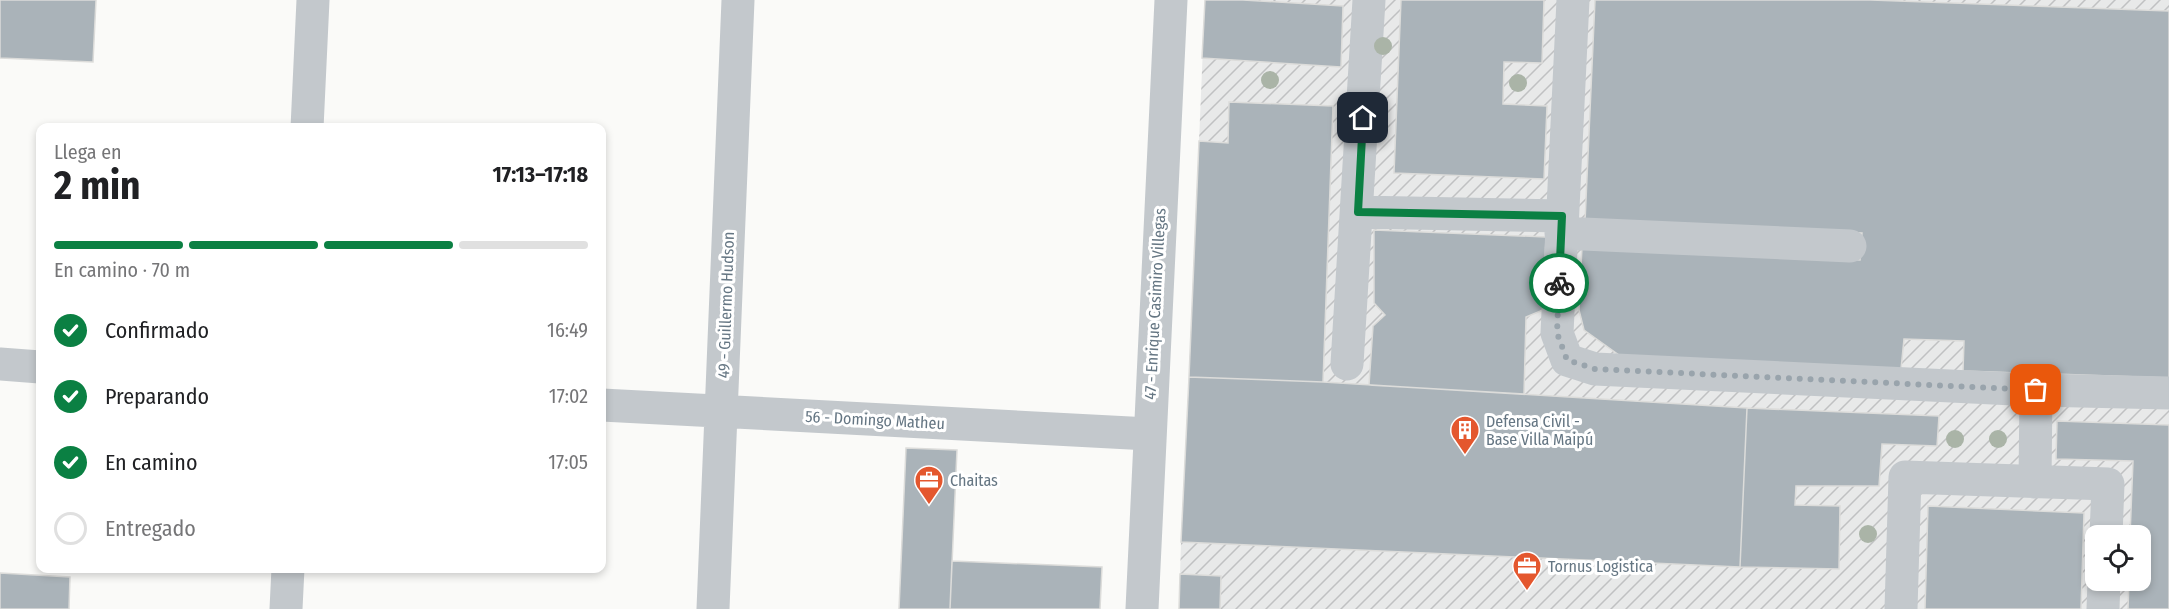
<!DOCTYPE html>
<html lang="es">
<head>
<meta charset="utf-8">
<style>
	body { margin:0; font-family:"Fira Sans Condensed",sans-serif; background:#f2f2f2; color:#202124; height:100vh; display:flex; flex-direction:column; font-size:22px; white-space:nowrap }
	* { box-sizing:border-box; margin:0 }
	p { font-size:20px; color:#757577 }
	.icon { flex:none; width:33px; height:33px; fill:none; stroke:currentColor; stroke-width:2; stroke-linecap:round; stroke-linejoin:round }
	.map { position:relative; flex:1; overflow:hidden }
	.sheet { position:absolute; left:36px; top:123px; width:570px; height:450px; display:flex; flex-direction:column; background:#fff; border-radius:12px; box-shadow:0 3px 9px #0003 }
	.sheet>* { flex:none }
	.controls { position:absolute; left:2085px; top:525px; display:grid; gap:12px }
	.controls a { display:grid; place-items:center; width:66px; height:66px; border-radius:12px; background:#fff; box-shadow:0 3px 9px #0003; font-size:30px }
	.pin { position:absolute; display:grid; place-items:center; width:51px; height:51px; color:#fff; margin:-26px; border-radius:12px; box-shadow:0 3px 9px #0006 }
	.courier { position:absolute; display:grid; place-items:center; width:60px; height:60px; margin:-30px; border:4px solid #0b8043; border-radius:50%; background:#fff; color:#222; box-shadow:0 2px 8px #0007 }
	.overview em { font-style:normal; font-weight:700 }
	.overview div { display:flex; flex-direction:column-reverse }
	.overview { display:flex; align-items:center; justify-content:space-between; height:102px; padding:0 18px }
	h1 { font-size:39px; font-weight:700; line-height:45px }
	.bar { display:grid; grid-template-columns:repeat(4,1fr); gap:9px 6px; align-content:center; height:72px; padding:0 18px }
	.bar i { height:8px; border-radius:4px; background:#e0e0e0 }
	.bar .current { background:#0b8043 }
	.bar p { grid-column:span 4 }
	ol { padding:0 18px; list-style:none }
	li { display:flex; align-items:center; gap:18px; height:66px }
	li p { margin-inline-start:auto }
	li .icon { padding:6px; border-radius:50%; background:#0b8043; color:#fff; stroke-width:4 }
	li:last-child { color:#757577 }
	li i { width:33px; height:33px; border:3px solid #e0e0e0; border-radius:50% }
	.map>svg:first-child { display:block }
</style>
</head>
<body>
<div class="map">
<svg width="2169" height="609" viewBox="0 0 2169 609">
	<defs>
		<pattern id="industrial-furrows" width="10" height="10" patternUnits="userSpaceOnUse" patternTransform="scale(1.5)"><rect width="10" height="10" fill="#e8e9e9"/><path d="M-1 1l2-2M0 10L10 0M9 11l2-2" fill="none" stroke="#c0c1c2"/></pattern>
	</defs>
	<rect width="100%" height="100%" fill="#fafaf8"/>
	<!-- industrial -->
	<path fill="url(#industrial-furrows)" fill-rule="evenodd" d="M1205,0h964v609h-990l2,-67 559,25 3,-62 3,-97 -423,-26 -134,-5zM2096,536h44v44h-44z"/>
	<!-- building -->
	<path fill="#aab3b9" stroke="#dcdcda" stroke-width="1.5" d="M0,0h96l-3,62 -93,-4z
		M1205,0h38l100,6 -2,61 -139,-9z
		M1401,0h143l-2,63 -38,-1 -1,42 44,2 -3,73 -150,-6z
		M1595,0h276l298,11v367l-206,-7 1,-30 -60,-2 -3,30 -275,-9 -42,-30 -5,-20 3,-64 278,14 2,-27 -277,-11z
		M1229,102l104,4 -10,276 -134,-5 10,-236 29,2z
		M1374,230l172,7 -3,73 -17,7 -2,77 -155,-9 4,-59 12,-11 -11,-12z
		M1189,377l134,5 424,26 -7,159 -559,-25z
		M1747,408l192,8 -2,30 -55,-2 -3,42h-83l-1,19 45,1 -1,63 -99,-2z
		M2057,421l112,4v184h-41l1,-29h11v-44h-10l3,-75 -77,-2z
		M906,448l51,2 -7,159h-51z
		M1928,506l156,7 -3,96h-156z
		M952,561l150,6 -2,42h-150z
		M0,573l70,4 -1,32h-69z
		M1180,574l41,2 -1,33h-41z"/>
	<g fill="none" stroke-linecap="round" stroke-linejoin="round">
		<!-- minor -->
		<path stroke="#c3c8cc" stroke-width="33" d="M1573,0l-16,333 10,27 28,9 441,21 133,3
			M307,128l6,-128
			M1358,212l204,4
			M1561,233l289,13
			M0,364l40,3
			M1347,364l22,-364
			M602,405l547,29
			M2035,482l1,-92
			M286,609l2,-41
			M713,609l25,-609
			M1142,609l29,-609
			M1901,609l4,-132 203,7 -2,52
			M2103,609l1,-29"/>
	</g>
	<!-- trees -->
	<g fill="#aab4a7">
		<circle cx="1383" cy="46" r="9"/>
		<circle cx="1270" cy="80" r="9"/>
		<circle cx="1518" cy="83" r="9"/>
		<circle cx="1955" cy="439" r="9"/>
		<circle cx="1998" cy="439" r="9"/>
		<circle cx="1868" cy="534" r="9"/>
	</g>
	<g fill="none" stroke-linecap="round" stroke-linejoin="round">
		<!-- done -->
		<path stroke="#99a4ac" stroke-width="6" stroke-dasharray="0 10.8" d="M1559,283l-2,50 10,27 28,9 441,21"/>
		<!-- route -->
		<path stroke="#0b8043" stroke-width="8" d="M1363,118l-5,94 204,4 -3,67"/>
	</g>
	<!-- icons -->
	<defs>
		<g id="building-pin" transform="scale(1.5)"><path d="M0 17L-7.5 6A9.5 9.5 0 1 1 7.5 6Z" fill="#e4572e" stroke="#fff"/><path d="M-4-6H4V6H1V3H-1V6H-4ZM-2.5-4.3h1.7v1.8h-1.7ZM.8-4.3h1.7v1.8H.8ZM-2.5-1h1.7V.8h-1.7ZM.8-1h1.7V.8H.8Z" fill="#fff"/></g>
		<g id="office-pin" transform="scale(1.5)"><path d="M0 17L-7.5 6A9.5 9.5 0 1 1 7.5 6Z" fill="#e4572e" stroke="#fff"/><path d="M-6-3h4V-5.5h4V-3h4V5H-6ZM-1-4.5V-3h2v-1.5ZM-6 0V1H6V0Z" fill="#fff"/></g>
	</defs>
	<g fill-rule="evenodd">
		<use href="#building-pin" x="1465" y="430"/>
		<use href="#office-pin" x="929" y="480"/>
		<use href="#office-pin" x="1527" y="566"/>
	</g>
	<g text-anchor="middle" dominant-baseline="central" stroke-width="6" stroke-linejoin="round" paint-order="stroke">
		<!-- street labels -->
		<g font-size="16" fill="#657683" stroke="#fff">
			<text transform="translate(1155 304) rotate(-87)">47 - Enrique Casimiro Villegas</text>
			<text transform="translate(726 305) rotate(-88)">49 - Guillermo Hudson</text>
			<text transform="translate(875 420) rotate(3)">56 - Domingo Matheu</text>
		</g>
		<!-- poi labels -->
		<g font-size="16" fill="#657683" stroke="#fff" text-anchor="start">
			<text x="1486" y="421">Defensa Civil -<tspan x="1486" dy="18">Base Villa Maipú</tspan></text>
			<text x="950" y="480">Chaitas</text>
			<text x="1548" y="566">Tornus Logistica</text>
		</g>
	</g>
</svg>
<div class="controls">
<a><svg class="icon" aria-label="locate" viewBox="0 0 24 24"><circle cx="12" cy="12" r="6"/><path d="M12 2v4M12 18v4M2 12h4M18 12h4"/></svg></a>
</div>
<div class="pin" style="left:2036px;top:390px;background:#ea580c"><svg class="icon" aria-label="bag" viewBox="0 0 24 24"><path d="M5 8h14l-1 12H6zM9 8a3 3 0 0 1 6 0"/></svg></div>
<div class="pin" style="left:1363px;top:118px;background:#1f2937"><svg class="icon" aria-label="home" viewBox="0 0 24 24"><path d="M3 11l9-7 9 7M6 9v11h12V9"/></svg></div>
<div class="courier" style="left:1559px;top:283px"><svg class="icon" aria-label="bike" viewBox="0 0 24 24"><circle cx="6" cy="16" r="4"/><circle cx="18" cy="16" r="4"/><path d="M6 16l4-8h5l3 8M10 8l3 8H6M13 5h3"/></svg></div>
<section class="sheet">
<div class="overview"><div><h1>2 min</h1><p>Llega en</p></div><em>17:13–17:18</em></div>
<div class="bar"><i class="current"></i><i class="current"></i><i class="current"></i><i></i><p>En camino · 70 m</p></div>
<ol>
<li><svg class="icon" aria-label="check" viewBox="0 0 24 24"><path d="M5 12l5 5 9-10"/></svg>Confirmado<p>16:49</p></li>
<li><svg class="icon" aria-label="check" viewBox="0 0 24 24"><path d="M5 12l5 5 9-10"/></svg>Preparando<p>17:02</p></li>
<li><svg class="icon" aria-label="check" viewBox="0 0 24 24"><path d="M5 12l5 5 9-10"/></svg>En camino<p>17:05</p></li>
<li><i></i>Entregado</li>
</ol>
</section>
</div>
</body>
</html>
